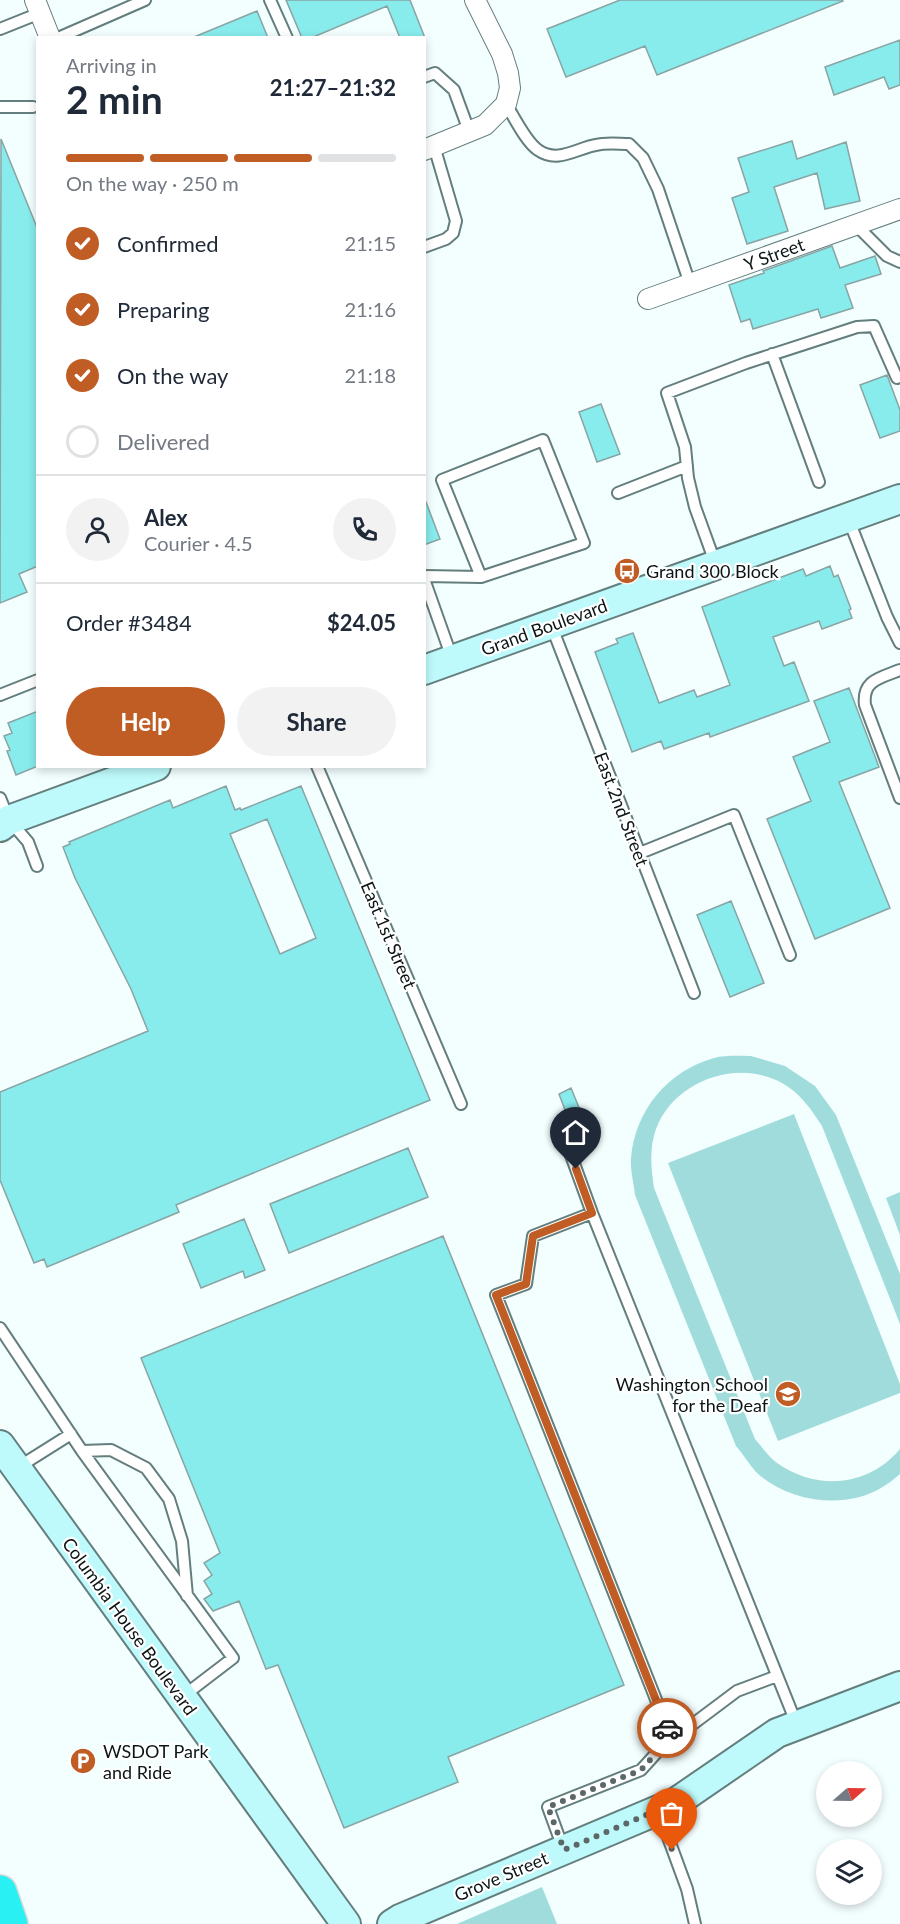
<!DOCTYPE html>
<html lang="en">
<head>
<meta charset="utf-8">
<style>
	body { margin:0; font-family:Lato,sans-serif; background:#f2f2f3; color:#1f2937; height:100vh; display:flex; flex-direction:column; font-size:22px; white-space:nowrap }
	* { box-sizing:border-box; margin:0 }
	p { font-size:20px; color:#747a83 }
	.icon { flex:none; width:33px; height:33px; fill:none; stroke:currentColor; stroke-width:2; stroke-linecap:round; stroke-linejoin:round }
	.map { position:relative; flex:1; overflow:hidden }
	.sheet { position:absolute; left:36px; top:36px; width:390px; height:732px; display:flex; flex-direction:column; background:#fff; border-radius:0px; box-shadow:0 3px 9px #0003 }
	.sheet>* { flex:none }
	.needle { width:39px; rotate:70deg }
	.controls { position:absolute; left:816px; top:1761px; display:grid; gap:12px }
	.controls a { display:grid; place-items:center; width:66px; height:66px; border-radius:50%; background:#fff; box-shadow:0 3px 9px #0003; font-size:30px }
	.pin { position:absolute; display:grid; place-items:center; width:51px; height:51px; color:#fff; margin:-62px -26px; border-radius:50% 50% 50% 0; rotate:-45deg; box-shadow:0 0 6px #0007 }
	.pin .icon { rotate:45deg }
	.courier { position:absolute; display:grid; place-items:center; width:60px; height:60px; margin:-30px; border:4px solid #c05d25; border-radius:50%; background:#fff; color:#222; box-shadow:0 2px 8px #0007 }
	.summary em { font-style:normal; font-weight:700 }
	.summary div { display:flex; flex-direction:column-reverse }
	.summary { display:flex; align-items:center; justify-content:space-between; height:102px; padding:0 30px }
	h1 { font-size:39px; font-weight:700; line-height:45px }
	.bar { display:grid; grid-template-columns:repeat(4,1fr); gap:9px 6px; align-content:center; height:72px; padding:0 30px }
	.bar i { height:8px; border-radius:4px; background:#e0e1e3 }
	.bar .on { background:#c05d25 }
	.bar p { grid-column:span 4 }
	.line { display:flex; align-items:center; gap:15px; padding:0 30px; border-top:2px solid #e0e1e3 }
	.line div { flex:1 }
	.round { display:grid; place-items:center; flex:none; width:63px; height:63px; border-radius:32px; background:#f2f2f3 }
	ol { padding:0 30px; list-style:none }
	li { display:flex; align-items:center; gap:18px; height:66px }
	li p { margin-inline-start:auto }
	li .icon { padding:6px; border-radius:50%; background:#c05d25; color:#fff; stroke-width:4 }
	li:last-child { color:#747a83 }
	li i { width:33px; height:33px; border:3px solid #e0e1e3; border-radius:50% }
	.button { display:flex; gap:12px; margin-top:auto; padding:12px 30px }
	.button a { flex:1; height:69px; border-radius:36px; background:#c05d25; color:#fff; font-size:24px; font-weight:700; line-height:69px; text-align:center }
	.button a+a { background:#f2f2f3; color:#1f2937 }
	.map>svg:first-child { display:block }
</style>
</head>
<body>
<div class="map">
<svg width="900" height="1924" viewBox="0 0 900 1924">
	<rect width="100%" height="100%" fill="#f3fefe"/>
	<!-- green -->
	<path fill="#a1dcdc" d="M751,1056l34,10 30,20 21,29 64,159v50l-78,-198c-11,-17 -22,-33 -40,-43 -45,-25 -108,-2 -126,46 -7,20 -5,39 -2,59l101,251c7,8 14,18 22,24 40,28 91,24 123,-14v25c-6,5 -12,10 -19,14 -37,22 -93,14 -125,-16 -7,-8 -13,-18 -20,-26l-101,-251c-1,-11 -5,-25 -4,-37 4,-48 37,-87 83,-100 11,-3 26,-2 37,-2z
		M794,1114l106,270v9l-122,48 -110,-278z
		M900,1192v43l-14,-37z
		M542,1887l15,37h-100z"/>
	<!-- building -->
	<path fill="#88ebec" stroke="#89a4a4" stroke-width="1.5" fill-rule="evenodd" d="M286,0h124l15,38h-25l-13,-32 -76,32h-9z
		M620,0h222l1,1 -186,74 -12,-29 -79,31 -19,-48z
		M257,11l11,27h-74v-1z
		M900,40v45l-11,4 -5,-12 -50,18 -9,-28z
		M1,139l37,91v336l-19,8 8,18 -27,11z
		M792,141l5,18 49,-17 14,59 -35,8 -8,-36 -43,14 14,44 -41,13 -15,-46 17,-6 -11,-34z
		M832,246l8,22 35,-12 6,18 -36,11 8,23 -32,10 -3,-9 -65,20 -3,-10 -9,3 -12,-37 35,-12 -1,-2z
		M887,375l13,35v21l-20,7 -20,-53z
		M601,404l19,50 -23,8 -18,-50z
		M426,502l14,37 -16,6v-42z
		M830,566l4,11 4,-2 13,34 -2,1 3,8 -30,11 -3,-8 -46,16 11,29 10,-4 15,39 -99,36 -1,-4 -45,16 -3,-8 -29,11 -37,-100 23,-9 -2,-4 17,-6 26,70 35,-13 3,7 33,-12 -28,-78 101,-38 3,7z
		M849,688l30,79 -40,15 51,126 -75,31 -48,-120 44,-18 -18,-44 37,-15 -16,-41z
		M38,711v55l-22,9 -9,-24 3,-1 -6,-14 8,-3 -4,-10z
		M226,786l9,24 5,-2 1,2 60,-24 129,314 -254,105 3,7 -132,55 -3,-8 -10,4 -34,-83v-88l148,-61 -17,-42 -56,-111 -12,-31 7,-3 -1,-2 101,-42 3,8zM267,819l49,119 -36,16 -50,-120z
		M731,901l33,82 -34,14 -33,-82z
		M571,1088l9,22 -13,5 -8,-21z
		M408,1148l20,49 -139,56 -19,-49z
		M244,1219l21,51 -20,8 -2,-7 -42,17 -18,-44z
		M443,1236l181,449 -176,72 10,25 -114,46 -66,-163 -12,4 -27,-68 -26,10 -9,-12 8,-5 -8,-13 8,-6 -8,-12 16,-10 -79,-195z"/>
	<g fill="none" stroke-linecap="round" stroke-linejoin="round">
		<!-- lane casing -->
		<g stroke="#647e7e" stroke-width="14">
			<path id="lane" d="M270,0l17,38
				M0,29l40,-16
				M58,38l87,-38
				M424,77l11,-4 19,17 15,41
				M506,104c8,13 20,38 32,46 20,14 39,-2 58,-5 11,-3 23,-1 33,-1l14,14 15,31 32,95
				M0,107h33
				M856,225l31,31 13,6
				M424,247l22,-8 7,-6 3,-12 -22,-75
				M772,354l47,128
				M618,493l69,-27
				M848,518l39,99 13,26
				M716,565l-21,-58 -7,-29 -3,-31 -18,-54 79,-30 111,-36 17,-1 23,52
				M424,576l57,1 103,-34 -41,-103 -101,40 39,97
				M424,579l28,79
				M551,625l143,368
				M900,670c-20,8 -38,10 -35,35l35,93
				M0,695l38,-15
				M317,766l144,338
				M0,798l9,22 19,22 9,24
				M640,853l94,-38 56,140
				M568,1147l24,66 205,512
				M592,1213l-59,23 -7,48 -30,11 176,445
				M0,1328l82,123 151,207 -51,39
				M82,1451l29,-1 35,18 23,31 13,42 5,55
				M17,1468l54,-34
				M658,1810l29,79 8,35
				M563,1848l-15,-41 93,-37 20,-22 76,-57 40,-15"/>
		</g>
		<!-- street casing -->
		<g stroke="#647e7e" stroke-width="22">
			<path id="street" d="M35,0l15,38
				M424,150l61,-25 21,-21 4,-16 -2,-15 -6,-19 -27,-54
				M648,299l252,-90"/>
		</g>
		<!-- secondary casing -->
		<g stroke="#647e7e" stroke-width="32">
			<path id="secondary" d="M424,670l476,-171
				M0,827l9,-7 147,-54
				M0,1445l346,479
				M392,1924l8,-5 275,-116 102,-70 123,-47"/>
		</g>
		<!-- highway casing -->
		<g stroke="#d8dada" stroke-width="36">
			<path id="highway" d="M0,1892l11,32"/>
		</g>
		<!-- lane -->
		<use href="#lane" stroke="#fff" stroke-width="10"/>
		<!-- street -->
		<use href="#street" stroke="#fff" stroke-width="20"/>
		<!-- secondary -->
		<use href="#secondary" stroke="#befafb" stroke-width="28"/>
		<!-- highway -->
		<use href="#highway" stroke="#28f0f3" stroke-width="33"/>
	</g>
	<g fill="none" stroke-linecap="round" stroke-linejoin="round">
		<!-- done -->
		<path stroke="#5c6767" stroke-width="6" stroke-dasharray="0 10.8" d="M667,1728l5,12 -11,8 -20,22 -93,37 16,43 94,-40 14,40"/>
		<!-- route -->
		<path stroke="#c05d25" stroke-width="8" d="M576,1169l16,44 -59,23 -7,48 -30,11 171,433"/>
	</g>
	<!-- icons -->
	<defs>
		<g id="bus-disc" transform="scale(1.35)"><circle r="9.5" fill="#c05d25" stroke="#fff"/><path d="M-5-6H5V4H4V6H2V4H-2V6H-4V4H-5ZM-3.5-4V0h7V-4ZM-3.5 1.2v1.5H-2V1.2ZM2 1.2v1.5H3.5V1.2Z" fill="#fff"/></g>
		<g id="school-disc" transform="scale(1.35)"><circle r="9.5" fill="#c05d25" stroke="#fff"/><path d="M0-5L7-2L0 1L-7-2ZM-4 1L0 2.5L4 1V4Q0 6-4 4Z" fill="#fff"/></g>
		<g id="parking-disc" transform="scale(1.35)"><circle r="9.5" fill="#c05d25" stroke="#fff"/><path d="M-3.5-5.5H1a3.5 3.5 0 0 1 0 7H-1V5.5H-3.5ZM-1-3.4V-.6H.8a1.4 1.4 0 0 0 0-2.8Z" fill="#fff"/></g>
	</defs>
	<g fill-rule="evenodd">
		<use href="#bus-disc" x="627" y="571"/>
		<use href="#school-disc" x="788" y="1394"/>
		<use href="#parking-disc" x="83" y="1761"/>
	</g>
	<g text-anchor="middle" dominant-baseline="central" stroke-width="4.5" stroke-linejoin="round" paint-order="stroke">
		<!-- street labels -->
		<g font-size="18" fill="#0b1515" stroke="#fff">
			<text transform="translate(774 254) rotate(-20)">Y Street</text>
			<text transform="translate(544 627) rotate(-20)">Grand Boulevard</text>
			<text transform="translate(622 809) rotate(69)">East 2nd Street</text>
			<text transform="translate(389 935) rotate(67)">East 1st Street</text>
			<text transform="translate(130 1626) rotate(54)">Columbia House Boulevard</text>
			<text transform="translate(501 1876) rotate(-23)">Grove Street</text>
		</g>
		<!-- poi labels -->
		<g font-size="18" fill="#0b1515" stroke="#fff" text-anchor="start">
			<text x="646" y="571">Grand 300 Block</text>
			<text x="768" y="1384" text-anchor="end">Washington School<tspan x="768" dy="21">for the Deaf</tspan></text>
			<text x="103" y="1751">WSDOT Park<tspan x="103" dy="21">and Ride</tspan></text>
		</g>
	</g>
</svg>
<div class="controls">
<a><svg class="needle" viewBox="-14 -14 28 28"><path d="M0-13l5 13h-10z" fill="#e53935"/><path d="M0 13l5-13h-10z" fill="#747a83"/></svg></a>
<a><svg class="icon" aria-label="layers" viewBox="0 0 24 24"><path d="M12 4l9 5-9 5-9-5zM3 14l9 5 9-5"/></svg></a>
</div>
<div class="pin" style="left:672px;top:1850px;background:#ea580c"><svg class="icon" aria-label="bag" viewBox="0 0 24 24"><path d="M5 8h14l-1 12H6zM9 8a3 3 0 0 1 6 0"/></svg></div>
<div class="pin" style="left:576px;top:1169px;background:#1f2937"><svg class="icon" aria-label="home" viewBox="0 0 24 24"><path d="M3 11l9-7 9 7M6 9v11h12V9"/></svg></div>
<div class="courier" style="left:667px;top:1728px"><svg class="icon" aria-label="car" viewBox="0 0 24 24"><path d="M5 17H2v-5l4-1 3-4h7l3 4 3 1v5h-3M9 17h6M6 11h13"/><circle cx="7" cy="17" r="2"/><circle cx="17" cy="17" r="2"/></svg></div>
<section class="sheet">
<div class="summary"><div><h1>2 min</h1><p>Arriving in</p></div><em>21:27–21:32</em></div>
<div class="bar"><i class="on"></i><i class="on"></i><i class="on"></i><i></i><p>On the way · 250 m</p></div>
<ol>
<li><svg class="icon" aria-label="check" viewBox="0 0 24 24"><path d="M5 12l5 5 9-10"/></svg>Confirmed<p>21:15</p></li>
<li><svg class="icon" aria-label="check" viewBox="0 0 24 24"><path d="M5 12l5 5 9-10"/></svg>Preparing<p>21:16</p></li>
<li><svg class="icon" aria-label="check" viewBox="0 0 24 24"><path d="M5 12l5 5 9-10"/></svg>On the way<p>21:18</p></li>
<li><i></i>Delivered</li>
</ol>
<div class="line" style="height:108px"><a class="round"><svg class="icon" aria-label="person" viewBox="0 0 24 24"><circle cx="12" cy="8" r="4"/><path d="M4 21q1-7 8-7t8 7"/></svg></a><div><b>Alex</b><p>Courier · 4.5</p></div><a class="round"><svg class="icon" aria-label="phone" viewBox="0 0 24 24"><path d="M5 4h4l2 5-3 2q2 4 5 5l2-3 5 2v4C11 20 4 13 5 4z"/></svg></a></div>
<div class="line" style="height:78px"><div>Order #3484</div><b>$24.05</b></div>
<div class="button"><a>Help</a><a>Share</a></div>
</section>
</div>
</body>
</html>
